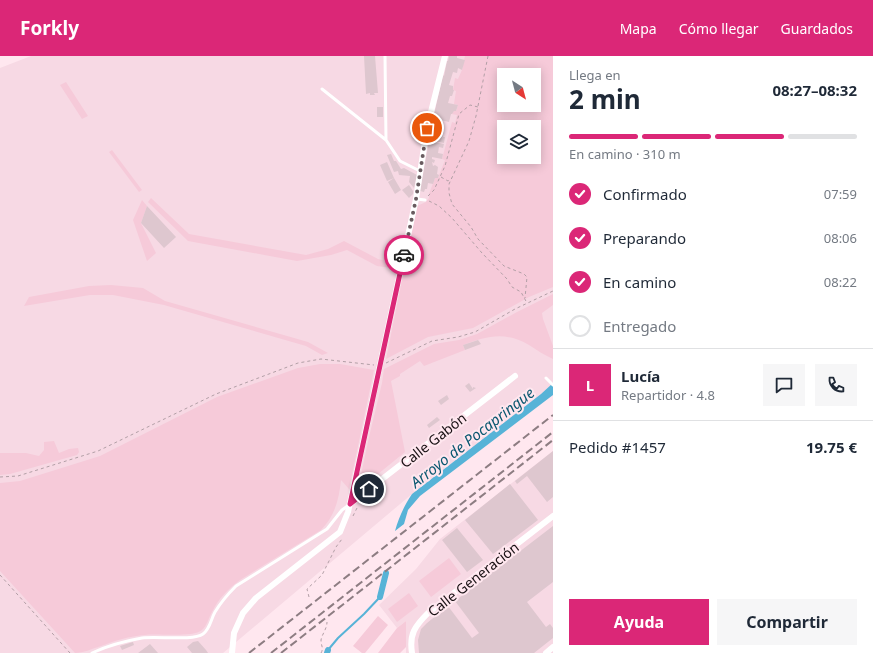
<!DOCTYPE html>
<html lang="es">
<head>
<meta charset="utf-8">
<style>
	body { margin:0; font-family:"Noto Sans",sans-serif; background:#f6f6f7; color:#1f2937; height:100vh; display:flex; flex-direction:column; font-size:15px; white-space:nowrap }
	* { box-sizing:border-box; margin:0 }
	p { font-size:13px; color:#747a83 }
	.icon { flex:none; width:22px; height:22px; fill:none; stroke:currentColor; stroke-width:2; stroke-linecap:round; stroke-linejoin:round }
	.map { position:relative; flex:1; overflow:hidden }
	.side { display:flex; flex-direction:column; background:#fff; width:320px }
	.side>* { flex:none }
	.needle { width:26px; rotate:144deg }
	.fabs { position:absolute; left:497px; top:12px; display:grid; gap:8px }
	.fabs a { display:grid; place-items:center; width:44px; height:44px; border-radius:0px; background:#fff; box-shadow:0 2px 10px #0003; font-size:20px }
	.pin { position:absolute; display:grid; place-items:center; width:34px; height:34px; color:#fff; margin:-17px; border:2px solid #fff; border-radius:50%; box-shadow:0 1px 4px #0007 }
	.courier { position:absolute; display:grid; place-items:center; width:40px; height:40px; margin:-20px; border:3px solid #db2777; border-radius:50%; background:#fff; color:#222; box-shadow:0 1px 5px #0007 }
	.summary em { font-style:normal; font-weight:700 }
	.summary div { display:flex; flex-direction:column-reverse }
	.summary { display:flex; align-items:center; justify-content:space-between; height:68px; padding:0 16px }
	h1 { font-size:26px; font-weight:700; line-height:30px }
	.bar { display:grid; grid-template-columns:repeat(4,1fr); gap:6px 4px; align-content:center; height:48px; padding:0 16px }
	.bar i { height:5px; border-radius:3px; background:#e0e1e3 }
	.bar .current { background:#db2777 }
	.bar p { grid-column:span 4 }
	.line { display:flex; align-items:center; gap:10px; padding:0 16px; border-top:1px solid #e0e1e3 }
	.line div { flex:1 }
	.round { display:grid; place-items:center; flex:none; width:42px; height:42px; border-radius:0px; background:#f6f6f7 }
	ol { padding:0 16px; list-style:none }
	li { display:flex; align-items:center; gap:12px; height:44px }
	li p { margin-inline-start:auto }
	li .icon { padding:4px; border-radius:50%; background:#db2777; color:#fff; stroke-width:4 }
	li:last-child { color:#747a83 }
	li i { width:22px; height:22px; border:2px solid #e0e1e3; border-radius:50% }
	.button { display:flex; gap:8px; margin-top:auto; padding:8px 16px }
	.button a { flex:1; height:46px; border-radius:0px; background:#db2777; color:#fff; font-size:16px; font-weight:700; line-height:46px; text-align:center }
	.button a+a { background:#f6f6f7; color:#1f2937 }
	header { display:flex; align-items:center; gap:24px; box-sizing:border-box; height:56px; padding:0 20px; background:#db2777; color:#fff }
	header strong { font-size:19px }
	nav { display:flex; gap:22px; margin-inline-start:auto; font-size:14px }
	main { display:flex; flex:1; min-height:0 }
	.map>svg:first-child { display:block }
</style>
</head>
<body>
<header>
<strong>Forkly</strong>
<nav><a>Mapa</a><a>Cómo llegar</a><a>Guardados</a></nav>
</header>
<main>
<div class="map">
<svg width="553" height="597" viewBox="0 0 553 597">
	<rect width="100%" height="100%" fill="#ffe7ef"/>
	<!-- built -->
	<path fill="#f7d9e4" fill-rule="evenodd" d="M31,0h522v327l-12,11 -129,100 -189,159h-223v-585zM504,19h30v30h-30zM504,71h30v30h-30z
		M553,395v202h-147v-32l-9,7 -18,-23 37,-36 24,-30z"/>
	<!-- green -->
	<path fill="#f6cad9" fill-rule="evenodd" d="M465,0h88v231l-24,10 -56,31 -45,9 -42,22 31,-153 9,-4 3,-4v-4l6,-16h3l7,-18 -3,-1 10,-37 3,1 2,-8 -5,-1 2,-3h2l2,-6 -4,-1 2,-13 -3,-1 2,-12 3,1 4,-9zM504,19h30v30h-30zM504,71h30v30h-30z
		M66,26l22,34 -6,3 -22,-34z
		M112,94l30,40 -3,2 -30,-40z
		M151,142l38,36 117,21 22,-6 16,-8 34,18 22,5 -1,5 -22,-3 -30,-16 -16,5 -34,6 -109,-20 -40,-39z
		M142,144l5,6 -6,17 15,30 -9,8 -14,-41z
		M111,229l32,3 22,13 143,41 20,11 -6,2 -16,-9 -142,-41 -51,-10h-23l-66,11 5,-9 60,-11z
		M553,238v11l-11,8 1,6 10,27v13c-9,-4 -16,-9 -24,-14 -24,-14 -42,-9 -66,0l2,5 -41,16 -4,-5 -20,13v2l-9,5 14,71 -38,31 -8,1 10,-47 13,-54 2,-14 50,-25 25,-4 18,-6 40,-22z
		M320,308h20l34,6 -25,119 -8,-9c-2,19 -6,36 -20,50l-81,50c-12,9 -21,18 -28,32 -3,5 -5,14 -10,18 -9,8 -45,3 -57,5 -15,1 -31,6 -44,11 -10,3 -17,7 -26,7l-75,-82v-88l20,-2 80,-25 117,-59 81,-29z
		M54,385l5,12 10,-4 9,-1 1,4 -2,3 -67,19 -10,1v-22h26l13,3 5,-6v-8z
		M449,502l12,16 -30,23 -12,-16z
		M409,537l9,13 -21,16 -9,-13z
		M378,560l10,9 -23,28h-3l-9,-7z
		M406,565v26l-6,6h-22l19,-25z"/>
	<!-- water -->
	<path fill="#57b3d7" d="M553,327v12l-133,101 -12,14 -4,14 -9,7c4,-14 9,-25 17,-37l129,-100z"/>
	<g fill="none" stroke-linecap="round" stroke-linejoin="round">
		<!-- stream -->
		<path stroke="#57b3d7" stroke-width="2" d="M328,594l10,-12 26,-24 16,-17"/>
		<!-- canal -->
		<path stroke="#57b3d7" stroke-width="6" d="M380,541l6,-24
			M327,597l1,-3"/>
	</g>
	<!-- building -->
	<path fill="#dec7cf" d="M364,0h11l3,37h-4l1,2h-5v-2l-4,1z
		M449,0h8v2l8,2 -3,10 -4,-2 -1,5 -4,-1 -4,13 4,1v4h1l-2,6h-2l-2,7 10,2 -2,6h-2l-2,3h-1l-2,8 -8,-2 -2,8 5,1 -2,10 1,-2h2l-1,6 -14,-3 5,-21h-2l10,-44 1,1 3,-15h1z
		M377,51h6v10h-6z
		M429,85l15,3 -1,4 -4,-1 -1,6 5,1 -1,5 -10,-2v2l3,1 -1,3 -2,-1 1,4 2,-1 3,2 -1,7 2,1 -1,3h-3l-2,6 -5,-1 -1,6h-2l-1,3 -4,-1z
		M391,98l3,7h2l5,8 3,-1 13,7 -3,13 -5,-6 1,-6 -11,-1 -1,-4 -4,1 -7,-17z
		M387,106l7,16 7,12 -6,4 -7,-12 6,-4 -7,3 -7,-16z
		M409,129l4,6v3l-4,4 -7,-8z
		M147,150l29,31 -12,11 -23,-25z
		M478,284l3,4 -16,6 -2,-5z
		M469,327l4,6v-2l3,1 -6,4 -5,-6z
		M447,339l2,4 -8,6 -3,-4z
		M437,361l3,3 -11,8 -2,-3z
		M553,395v46l-6,5 -20,-26 -10,8 -2,-3z
		M510,428l28,36 -45,34 -28,-34z
		M553,470v56l-26,20 19,25 4,-3 3,4v10l-19,15h-115l-1,-13 3,-11 6,-6 21,-17 24,32 7,-5 -24,-32z
		M457,472l26,32 -16,12 -25,-32z
		M198,585l8,9 2,3h-16l-5,-6 6,-5z
		M133,586l1,3 -12,5 -2,-4z
		M150,588l8,9h-20z"/>
	<g fill="none" stroke-linecap="round" stroke-linejoin="round">
		<!-- path -->
		<path stroke="#b29fa6" stroke-width="1" stroke-dasharray="3 3" stroke-linecap="butt" d="M488,0l-12,60 -7,25 -20,43v9l3,11 19,23 7,12 26,27 20,8 3,3 -2,21
			M441,121l7,4 4,-3
			M428,140l6,-6 11,-24 14,-52 11,-9 8,2
			M429,145l10,5 13,12 30,35 25,26 5,8 9,5 6,11
			M386,307l46,-22 26,-4 17,-5 40,-23 38,-18
			M0,421l18,-1 80,-25 118,-57 82,-31 23,-4 53,6
			M353,460l5,-10
			M0,519l70,78
			M309,541l-2,-8 15,-14 14,-28 6,-8
			M321,597c3,-5 0,-7 0,-13 1,-6 6,-11 6,-18"/>
		<!-- lane -->
		<path stroke="#fff" stroke-width="3" d="M385,0l1,84
			M322,33l64,51 14,21 20,10
			M417,143l8,1
			M546,322l7,7
			M92,597c15,-7 33,-12 50,-15 15,-2 51,3 61,-4 7,-5 8,-15 12,-22 6,-10 13,-18 21,-26l91,-57 15,-19 7,-5"/>
		<!-- street -->
		<path stroke="#fff" stroke-width="6" d="M350,448l165,-128
			M232,597l2,-20 9,-20 13,-15 84,-66 8,-20 68,-313 11,-71 18,-72
			M412,597c-3,-19 3,-27 16,-40l125,-97
			M546,597l7,-6"/>
		<!-- rail -->
		<path stroke="#8d7d82" stroke-width="2" stroke-dasharray="8 4" stroke-linecap="butt" d="M249,597l304,-238
			M271,597l282,-221
			M281,597l272,-213"/>
	</g>
	<g fill="none" stroke-linecap="round" stroke-linejoin="round">
		<!-- done -->
		<path stroke="#685b5f" stroke-width="4" stroke-dasharray="0 7.2" d="M404,199l12,-56 11,-71"/>
		<!-- route -->
		<path stroke="#db2777" stroke-width="5" d="M369,433l-19,15 54,-249"/>
	</g>
	<g text-anchor="middle" dominant-baseline="central" stroke-width="4" stroke-linejoin="round" paint-order="stroke">
		<!-- street labels -->
		<g font-size="14" fill="#170f12" stroke="#ffe7ef">
			<text transform="translate(433 384) rotate(-38)">Calle Gabón</text>
			<text transform="translate(473 523) rotate(-38)">Calle Generación</text>
		</g>
		<!-- water labels -->
		<g font-size="15" font-style="italic" fill="#0a5770" stroke="#ffe7ef">
			<text transform="translate(472 381) rotate(-38)">Arroyo de Pocapringue</text>
		</g>
	</g>
</svg>
<div class="fabs">
<a><svg class="needle" viewBox="-14 -14 28 28"><path d="M0-13l5 13h-10z" fill="#e53935"/><path d="M0 13l5-13h-10z" fill="#747a83"/></svg></a>
<a><svg class="icon" aria-label="layers" viewBox="0 0 24 24"><path d="M12 4l9 5-9 5-9-5zM3 14l9 5 9-5"/></svg></a>
</div>
<div class="pin" style="left:427px;top:72px;background:#ea580c"><svg class="icon" aria-label="bag" viewBox="0 0 24 24"><path d="M5 8h14l-1 12H6zM9 8a3 3 0 0 1 6 0"/></svg></div>
<div class="pin" style="left:369px;top:433px;background:#1f2937"><svg class="icon" aria-label="home" viewBox="0 0 24 24"><path d="M3 11l9-7 9 7M6 9v11h12V9"/></svg></div>
<div class="courier" style="left:404px;top:199px"><svg class="icon" aria-label="car" viewBox="0 0 24 24"><path d="M5 17H2v-5l4-1 3-4h7l3 4 3 1v5h-3M9 17h6M6 11h13"/><circle cx="7" cy="17" r="2"/><circle cx="17" cy="17" r="2"/></svg></div>
</div>
<section class="side">
<div class="summary"><div><h1>2 min</h1><p>Llega en</p></div><em>08:27–08:32</em></div>
<div class="bar"><i class="current"></i><i class="current"></i><i class="current"></i><i></i><p>En camino · 310 m</p></div>
<ol>
<li><svg class="icon" aria-label="check" viewBox="0 0 24 24"><path d="M5 12l5 5 9-10"/></svg>Confirmado<p>07:59</p></li>
<li><svg class="icon" aria-label="check" viewBox="0 0 24 24"><path d="M5 12l5 5 9-10"/></svg>Preparando<p>08:06</p></li>
<li><svg class="icon" aria-label="check" viewBox="0 0 24 24"><path d="M5 12l5 5 9-10"/></svg>En camino<p>08:22</p></li>
<li><i></i>Entregado</li>
</ol>
<div class="line" style="height:72px"><b class="round" style="background:#db2777;color:#fff">L</b><div><b>Lucía</b><p>Repartidor · 4.8</p></div><a class="round"><svg class="icon" aria-label="chat" viewBox="0 0 24 24"><path d="M4 5h16v11H9l-5 4z"/></svg></a><a class="round"><svg class="icon" aria-label="phone" viewBox="0 0 24 24"><path d="M5 4h4l2 5-3 2q2 4 5 5l2-3 5 2v4C11 20 4 13 5 4z"/></svg></a></div>
<div class="line" style="height:52px"><div>Pedido #1457</div><b>19.75 €</b></div>
<div class="button"><a>Ayuda</a><a>Compartir</a></div>
</section>
</main>
</body>
</html>
